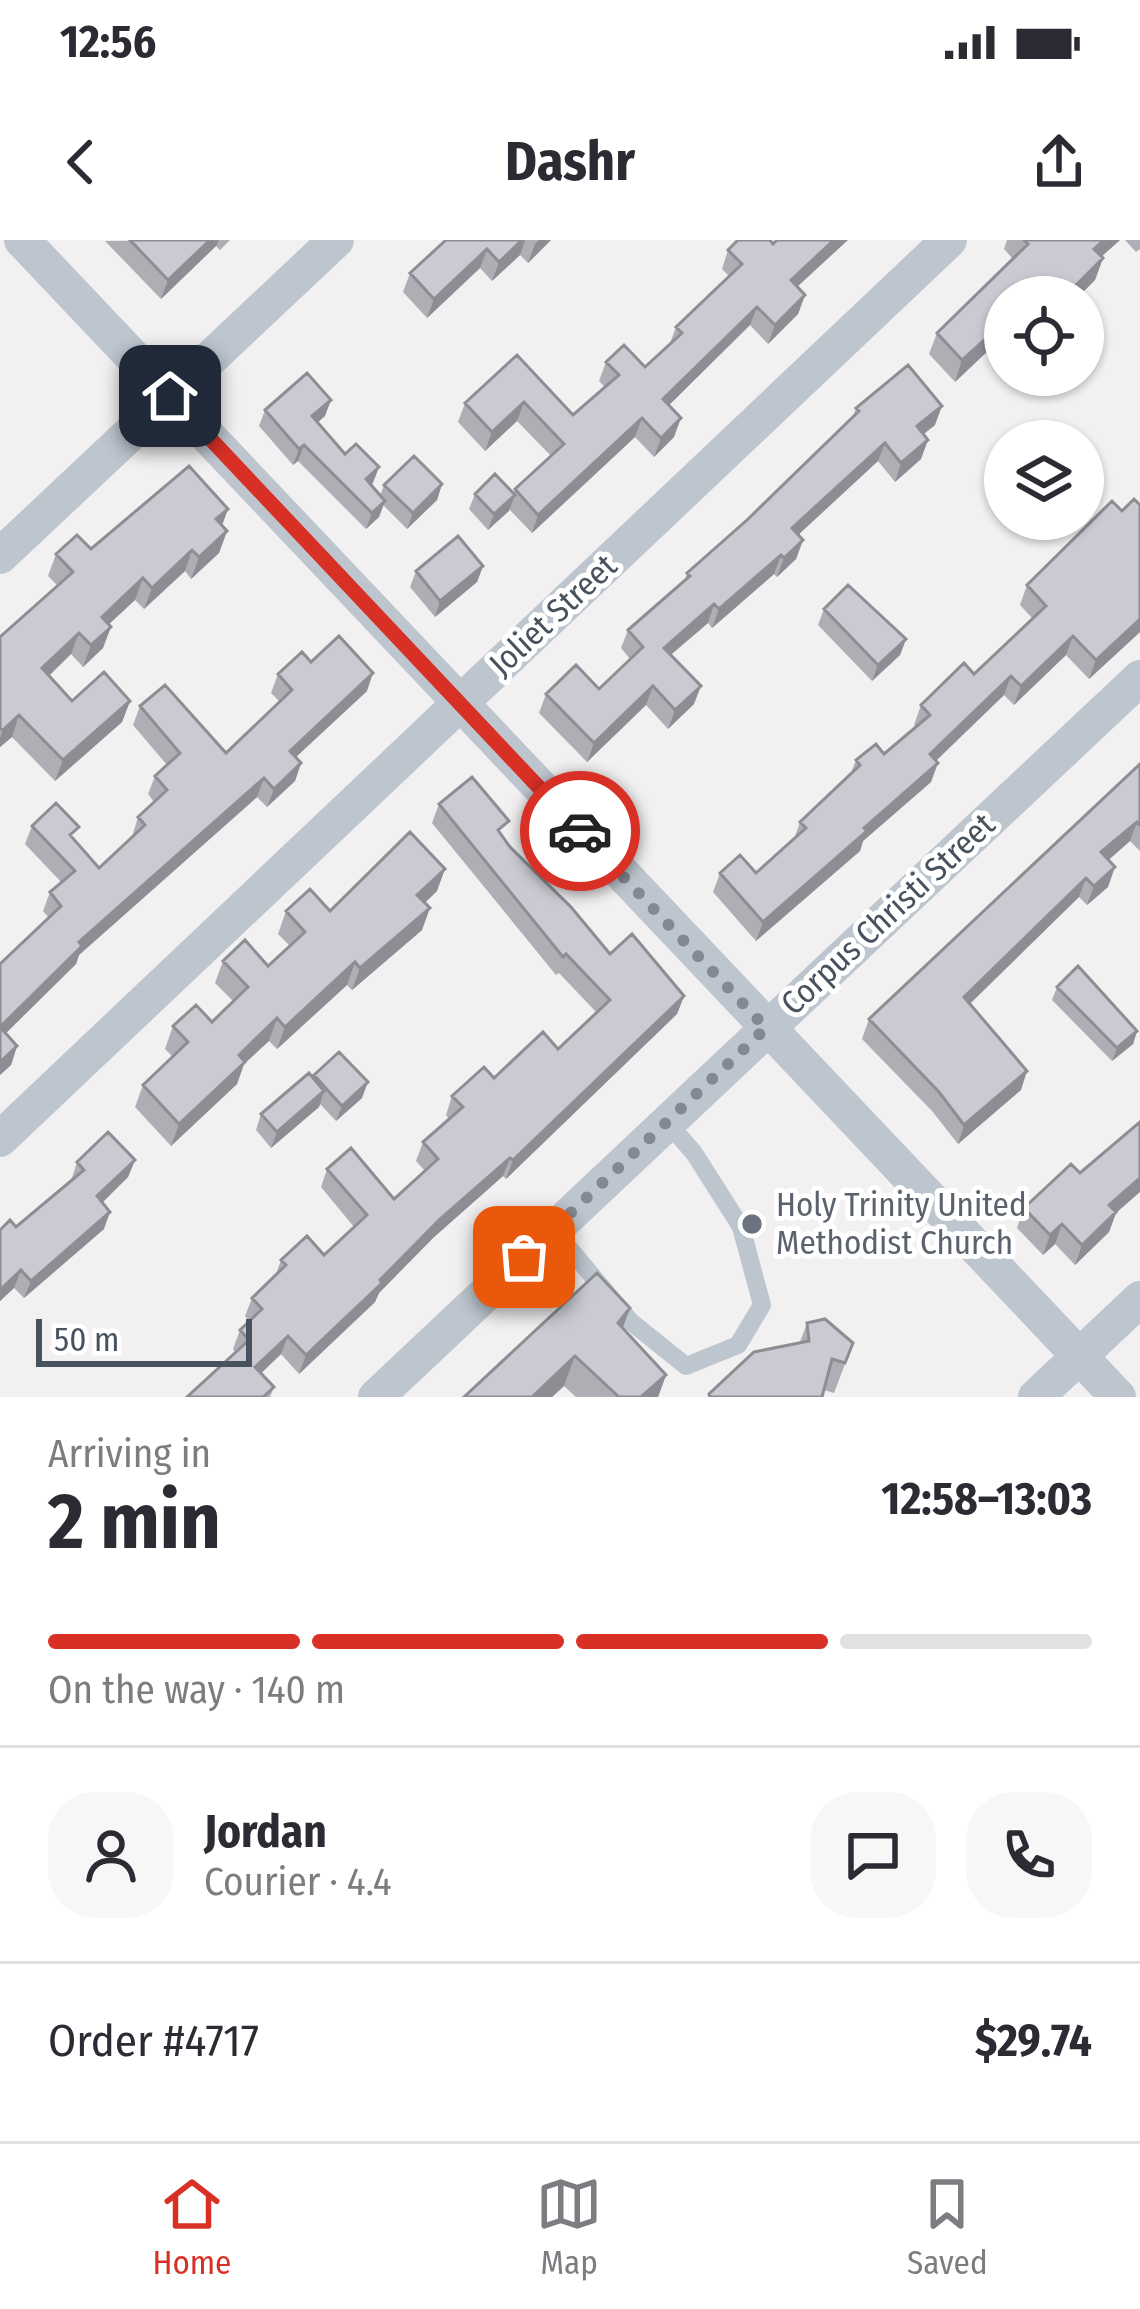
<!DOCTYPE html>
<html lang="en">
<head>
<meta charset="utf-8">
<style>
	body { margin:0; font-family:"Fira Sans Condensed",sans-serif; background:#f7f7f7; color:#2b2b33; height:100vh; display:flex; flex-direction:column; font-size:45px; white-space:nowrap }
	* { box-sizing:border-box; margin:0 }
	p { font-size:39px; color:#7c7c81 }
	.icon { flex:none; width:66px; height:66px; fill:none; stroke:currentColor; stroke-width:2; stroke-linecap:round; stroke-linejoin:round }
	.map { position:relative; height:1157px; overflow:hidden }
	.sheet { display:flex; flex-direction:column; background:#fff; flex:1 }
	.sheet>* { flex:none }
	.fabs { position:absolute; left:984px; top:36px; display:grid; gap:24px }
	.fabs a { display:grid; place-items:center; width:120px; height:120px; border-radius:50%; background:#fff; box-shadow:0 3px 9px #0004; font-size:60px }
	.scale { position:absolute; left:36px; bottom:30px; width:216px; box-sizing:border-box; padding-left:12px; border:6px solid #47525e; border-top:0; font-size:33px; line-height:42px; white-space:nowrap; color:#47525e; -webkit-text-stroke:9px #fff; paint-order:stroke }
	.pin { position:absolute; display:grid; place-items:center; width:102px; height:102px; color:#fff; margin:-51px; border-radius:24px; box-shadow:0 6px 18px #0006 }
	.courier { position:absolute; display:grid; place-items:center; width:120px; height:120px; margin:-60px; border:9px solid #d93025; border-radius:50%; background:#fff; color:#222; box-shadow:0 3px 15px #0007 }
	.overview em { font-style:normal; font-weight:700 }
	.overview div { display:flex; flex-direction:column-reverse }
	.overview { display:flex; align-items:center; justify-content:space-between; height:204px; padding:0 48px }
	h1 { font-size:78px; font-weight:700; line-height:90px }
	.bar { display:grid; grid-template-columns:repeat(4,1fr); gap:18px 12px; align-content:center; height:144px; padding:0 48px }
	.bar i { height:15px; border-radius:9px; background:#e1e1e2 }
	.bar .selected { background:#d93025 }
	.bar p { grid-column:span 4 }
	.line { display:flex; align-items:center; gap:30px; padding:0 48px; border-top:3px solid #e1e1e2 }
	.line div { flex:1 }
	.round { display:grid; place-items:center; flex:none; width:126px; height:126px; border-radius:48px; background:#f7f7f7 }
	.status { display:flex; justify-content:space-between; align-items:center; height:84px; padding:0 60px; background:#fff; direction:ltr }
	.status svg { height:33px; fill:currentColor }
	header { display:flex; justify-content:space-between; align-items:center; height:156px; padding:0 48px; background:#fff; font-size:54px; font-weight:700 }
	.dock { display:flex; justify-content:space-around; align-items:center; height:168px; border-top:3px solid #e1e1e2; background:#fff; font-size:33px; color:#7c7c81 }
	.dock a { display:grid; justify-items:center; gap:6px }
	.dock .selected { color:#d93025 }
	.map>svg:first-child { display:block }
</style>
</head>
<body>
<div class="status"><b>12:56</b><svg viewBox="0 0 49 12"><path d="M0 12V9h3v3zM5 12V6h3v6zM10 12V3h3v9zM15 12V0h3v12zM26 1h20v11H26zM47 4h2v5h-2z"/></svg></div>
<header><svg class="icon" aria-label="back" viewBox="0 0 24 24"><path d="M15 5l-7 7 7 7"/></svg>Dashr<svg class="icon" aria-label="share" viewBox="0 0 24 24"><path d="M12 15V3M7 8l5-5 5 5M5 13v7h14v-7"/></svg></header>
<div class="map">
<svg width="1140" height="1157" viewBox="0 0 1140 1157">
	<rect width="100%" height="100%" fill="#f2f0f0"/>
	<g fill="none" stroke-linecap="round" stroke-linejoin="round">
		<!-- service -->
		<path stroke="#bdc6cf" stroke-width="18" d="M553,989l77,92 56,45 52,-21 24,-40 -21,-78 -47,-74 -27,-31"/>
		<!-- minor -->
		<path stroke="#bdc6cf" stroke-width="36" d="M22,0l1096,1157
			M0,316l336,-316
			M0,899l949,-899
			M376,1157l764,-719
			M1036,1157l104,-98"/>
	</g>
	<!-- wall -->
	<path fill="#aeafb5" d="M230,0l-10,10 -4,-4 -55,53 -56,-58z
		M446,0h105l-23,23 -8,-8 -28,26 -12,-13 -53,50 -24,-26 7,-19z
		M1007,0h113l-19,17 2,1 -8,22 -17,17h-73v65l-13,-15 -37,35 -26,-28 8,-21 76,-74 -9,-10z
		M1125,0h15v9l-4,3z
		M728,10l69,37 8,8 -7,19 -30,30 -18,-19 -81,80 5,32 -20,20 -19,-20 -103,96 -23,-24 -21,21 -19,-21 6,-15h38l2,-5 36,-33 -34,-35 -32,30 -27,-29 7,-19 52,-48 56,60 32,-28 -6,-6 7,-19 39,5 25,-24 6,-16 53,-51 -7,-7z
		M856,168l79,17 -12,9 -2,25 -26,23 -17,-21 -80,74 5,5 -7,19 -19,18 -3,-3 -62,54 -4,-5 -37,32 23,49 -26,25 -22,-24 -59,57 -48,-49 7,-19 53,-5 31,-30 -9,-11 7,-18 56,-48 3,-9 60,-53 106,-103z
		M265,170l60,6 -7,6 27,32 34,13 -8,18 9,11 4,-11 58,-1 -5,16 -30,29 -24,-24 -4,12 -13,12 -68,-68 -5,4 -34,-39z
		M228,269l-6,17 5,5 -8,22 -28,26 -6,-8 -41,38 -9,-9 -26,24 -6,24 -20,19 -12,-13 -22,22 23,25h58l-8,21 -67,59 -43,-44 -12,10v-110l57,-52 -9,-9 8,-22 35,-5z
		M483,326l-6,16 -42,35 -25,-30 6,-16z
		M1027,345l113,47 -51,47 -23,-24 -52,50 -10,-10 -68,66 -5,21 -68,59 -3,10 -104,90 -43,-49 7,-19h36l38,-34 6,-17 51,-49 5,-13 28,-6 32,-27 -2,-2 7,-20 53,-31 59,-55 -13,-14z
		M824,369l82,30 -6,16 -28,26 -54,-56z
		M311,422l56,29 -71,66 5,6 -6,18 -28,26 -10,-10 -178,158 -3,9 -70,69 11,13 -6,19 -11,10v-111l49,-46 -6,-7 7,-19 12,-9 -37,-39 7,-18 42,13 25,29 33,-31 6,-20 16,-15 -6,-8 7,-18 12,-11 -34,-40 7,-19 86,47 54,-51 -9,-9 7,-19z
		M1140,524v87l-10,-10 -22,19v27l-21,18 -8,-8 -109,107 51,86 -63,54 -26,-33 -70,-72 7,-20z
		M439,564l64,33 107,117 74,42 -7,18 -171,165 -3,-3 -70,62 -54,55 -4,9 -76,72 -18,-20 -20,19 13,14 -4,10h-83l48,-45 -2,-3 7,-19 9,-9 -4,-5 7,-18 24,-24 5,-14 43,-5 30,-28 -33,-40 6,-18 67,30 31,-28 -9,-10 7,-19 26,-23 -3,-4 6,-19 106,-47 39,-36 -38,-40 -3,2 -124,-152z
		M437,651l-12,12 -3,27 -70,60 -5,-5 -70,64 -8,-8 -25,23 -7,20 -66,62 -36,-39 8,-22 30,-28 -8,-8 8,-23 39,-4 21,-21 -18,-18 8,-22 45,5 22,-20 -12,-12 8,-23h44z
		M1057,747l80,44 -4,13 -21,17 -60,-61z
		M314,835l48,23 -26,23 -16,-17 -1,3 -48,41 -15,-18 5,-16z
		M135,920l-7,17 -26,25 2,27 -80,69 -10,-10 -14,13v-71l16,-3 55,-46 6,-19z
		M1024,968l92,5 -7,19 -34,33 -20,-21 -12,11 -26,-27z
		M807,1083l46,20 -19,50 -10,-3 -2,7h-114l1,-3 91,-52z
		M623,1089l43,46 -8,22h-82l-12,-11 -12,11h-88z"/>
	<!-- shaded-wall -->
	<path fill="#8d8e93" d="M210,0h9l-3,6 -55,53 7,-19z
		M522,0h3l-5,15 -28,26 7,-19z
		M539,0h12l-23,23 7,-19z
		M834,0h14l-64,59 7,-19z
		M1104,0h16l-34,30 8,-21z
		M487,9l-7,19 -53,50 7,-19z
		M1103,18l-8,22 -17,17h-14z
		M805,55l-7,19 -30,30 7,-19z
		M757,67l-7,18 -94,93 7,-19z
		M1000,86l-8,21 -37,35 7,-22z
		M331,160l-6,16 -19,16 6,-16z
		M524,162l-7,19 -32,30 7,-19z
		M942,166l-7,19 -25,20 7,-19z
		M642,178l-7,19 -103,96 6,-18z
		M681,178l-7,19 -20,20 7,-19z
		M928,200l-7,19 -26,23 6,-19z
		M885,203l-7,18 -93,86 7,-19z
		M304,205l-6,16 -5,4 6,-16z
		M379,227l-6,16 -13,12 6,-16z
		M442,244l-5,16 -30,29 6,-16z
		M515,255l-6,16 -21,19 6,-16z
		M385,261l-6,16 -13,12 6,-16z
		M228,269l-8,21 -4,-11z
		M227,291l-8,22 -28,26 8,-22z
		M803,300l-7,19 -19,18 7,-19z
		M192,310l-7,21 -41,38 8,-21z
		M781,315l-7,19 -62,54 7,-19z
		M483,326l-6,16 -42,35 5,-16z
		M143,338l-8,22 -41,38 8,-21z
		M714,364l-6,19 -51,43 7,-18z
		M1140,379v13l-51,47 7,-19z
		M111,387l-8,21 -20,19 8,-22z
		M79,393l-8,21 -37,36 8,-22z
		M1073,396l-7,19 -52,50 7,-19z
		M906,399l-6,16 -28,26 6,-16z
		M373,433l-6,18 -84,78 7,-18z
		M1011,436l-7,19 -81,78 7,-19z
		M653,446l-7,19 -59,57 7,-19z
		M701,446l-7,18 -26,25 7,-19z
		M130,461l-8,21 -67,59 8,-21z
		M19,475l-7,22 -12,10v-9l3,-8z
		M301,523l-6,18 -28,26 7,-18z
		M938,523l-7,19 -68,59 -3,10 -104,90 7,-19 101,-94z
		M264,538l-7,19 -178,158 -3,9 -76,75v-12l79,-85z
		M1137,582l-7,19 -35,31 6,-20z
		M1115,627l-7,20 -21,18 7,-19z
		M445,629l-8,22 -28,26 8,-22z
		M1086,638l-7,19 -122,119 7,-19z
		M430,668l-8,22 -70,60 8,-22z
		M355,722l-8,23 -70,64 8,-22z
		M684,756l-7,18 -171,165 7,-19z
		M277,778l-8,23 -25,23 -7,20 -66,62 8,-22 60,-69z
		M1137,791l-4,13 -21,17 5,-13z
		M17,806l-6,19 -11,10v-13z
		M1027,831l-6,19 -63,54 6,-19z
		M368,842l-6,16 -26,23 6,-15z
		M324,851l-5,16 -48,41 6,-16z
		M510,918l-7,18 -70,62 -54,55 -4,9 -76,72 7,-19 134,-136z
		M135,920l-7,17 -37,37 6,-18z
		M1140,938v14l-24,21 -7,19 -34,33 7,-20 27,-40z
		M110,972l-6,17 -80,69 7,-17z
		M1062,984l-7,20 -12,11 7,-20z
		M21,1030l-7,18 -14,13v-11z
		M630,1068l-11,30 -1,-15z
		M288,1096l-7,18 -33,32 7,-19z
		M575,1116l-11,30 -12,11h-20z
		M666,1135l-8,22h-17z"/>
	<!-- building -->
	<path fill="#cacbd2" stroke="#8d8e93" stroke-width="3" d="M130,0h80l-42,40z
		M446,0h76l-23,22 -12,-13 -53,50 -24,-26z
		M738,0h32l3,4 4,-4h57l-43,40 14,15 -30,30 -18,-18 -94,92 18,19 -20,20 -19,-20 -104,97 -23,-26 49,-45 -40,-42 -32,30 -27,-29 52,-48 56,60 46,-40 -13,-13 18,-17 21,22 37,-34 -6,-6 66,-63 -14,-14z
		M1024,0h80l-10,9 9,9 -39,39h-59v35l-5,-6 -38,34 -25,-27 91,-89z
		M908,125l34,41 -25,20 11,14 -27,23 -16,-20 -93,85 11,12 -19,18 -3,-3 -62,54 -5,-5 -50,44 37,38 -26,24 -22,-24 -59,57 -48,-49 30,-29 23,24 44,-42 -15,-17 62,-54 -3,-3 60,-53 112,-109 -3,-3z
		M307,133l24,27 -19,16 33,38 11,-10 23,23 -13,12 19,22 -13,12 -68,-68 -5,4 -34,-39z
		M414,216l28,28 -29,29 -29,-28z
		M189,226l39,43 -12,10 11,12 -28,26 -7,-7 -40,38 -9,-10 -41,39 9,10 -20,18 -12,-12 -37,35 30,33 32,-29 26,29 -67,59 -44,-45 -16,15 -3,-2v-91l73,-65 -17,-18 21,-19 14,14z
		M495,234l20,21 -21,19 -19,-20z
		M1134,259l6,6v114l-44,41 -23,-24 -52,50 -10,-10 -81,78 8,9 -74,65 3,3 -104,91 -43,-49 20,-18 16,18 50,-45 -6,-6 60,-57 -4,-5 20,-16 8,10 46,-39 -9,-10 43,-42 10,11 72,-68 -19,-21 85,-84 10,10z
		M458,296l25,30 -43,35 -24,-30z
		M848,345l58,54 -28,26 -54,-56z
		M339,396l34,37 -83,78 11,12 -27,26 -10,-11 -185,164 3,4 -82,81 17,19 -17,16v-98l61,-58 -11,-14 25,-21 -43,-45 24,-23 23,24 -9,8 29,33 46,-43 -7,-8 29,-27 -12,-14 25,-23 -40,-47 25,-21 61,68 66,-63 -14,-16 24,-22 9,10z
		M1140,524v61l-3,-3 -36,30 14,15 -21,19 -8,-8 -122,119 63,74 -63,54 -25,-33 -70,-73z
		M472,537l37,44 -11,9 12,17 61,60 39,47 22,-20 52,62 -171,164 -3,-2 -70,61 -60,61 2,3 -76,72 -18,-19 -33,31 19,20 -11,10h-76l62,-57 -9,-10 22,-21 -10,-11 34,-33 -5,-5 26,-24 17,19 43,-40 -40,-46 24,-21 43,51 44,-40 -15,-17 40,-35 -11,-11 32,-29 10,11 49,-46 15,17 52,-49 -44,-46 -3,3 -124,-153z
		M410,592l35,37 -28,26 13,13 -70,60 -5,-6 -70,65 -8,-9 -38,37 6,7 -66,62 -36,-39 45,-43 -15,-16 23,-21 16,17 36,-35 -25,-26 22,-21 23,26 37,-34 -19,-21 24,-22 20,22z
		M1078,726l59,65 -20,17 -60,-61z
		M339,812l29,30 -26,24 -28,-31z
		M309,833l15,18 -47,41 -16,-18z
		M1140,882v56l-31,27 7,7 -34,33 -20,-21 -12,11 -26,-27 47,-44 9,9z
		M108,892l27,28 -38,36 13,16 -79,69 -10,-11 -21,20v-60l10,-10 6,7 68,-57 -7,-8z
		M597,1033l33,35 -12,15 48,52 -25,22h-22l-44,-41 -43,41h-68z
		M825,1079l28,24 -8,20 -13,-4 -10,38h-112l-1,-3 45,-42 55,-11 -2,-18z"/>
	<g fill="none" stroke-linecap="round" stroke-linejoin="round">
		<!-- done -->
		<path stroke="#838991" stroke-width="12" stroke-dasharray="0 21.6" d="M524,1017l242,-229 -186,-197"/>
		<!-- route -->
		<path stroke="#d93025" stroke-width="15" d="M170,156l410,435"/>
	</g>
	<!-- markers -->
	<circle fill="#6b7280" stroke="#fff" stroke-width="4.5" cx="752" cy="984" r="12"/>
	<g text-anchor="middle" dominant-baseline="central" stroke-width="10" stroke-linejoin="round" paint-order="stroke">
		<!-- street labels -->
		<g font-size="33" fill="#47525e" stroke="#fff">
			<text transform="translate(553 375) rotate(-43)">Joliet Street</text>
			<text transform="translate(888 674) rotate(-43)">Corpus Christi Street</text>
		</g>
		<!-- worship labels -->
		<g font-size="33" fill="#5b616d" stroke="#fff" text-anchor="start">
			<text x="776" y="965">Holy Trinity United<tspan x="776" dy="38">Methodist Church</tspan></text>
		</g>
	</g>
</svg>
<div class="fabs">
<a><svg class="icon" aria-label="locate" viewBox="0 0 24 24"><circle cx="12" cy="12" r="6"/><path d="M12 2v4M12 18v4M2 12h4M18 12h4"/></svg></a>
<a><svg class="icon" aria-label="layers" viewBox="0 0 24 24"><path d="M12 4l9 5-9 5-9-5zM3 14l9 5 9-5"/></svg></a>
</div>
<div class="scale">50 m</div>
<div class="pin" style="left:524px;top:1017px;background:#ea580c"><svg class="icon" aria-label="bag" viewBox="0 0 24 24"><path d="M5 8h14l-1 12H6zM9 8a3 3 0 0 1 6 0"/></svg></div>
<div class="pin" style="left:170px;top:156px;background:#1f2937"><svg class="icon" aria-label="home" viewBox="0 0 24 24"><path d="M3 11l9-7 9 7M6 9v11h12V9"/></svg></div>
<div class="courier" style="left:580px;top:591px"><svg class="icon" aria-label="car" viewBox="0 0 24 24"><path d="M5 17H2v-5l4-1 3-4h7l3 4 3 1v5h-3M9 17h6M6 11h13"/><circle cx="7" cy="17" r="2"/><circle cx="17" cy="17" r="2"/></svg></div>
</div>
<section class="sheet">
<div class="overview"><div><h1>2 min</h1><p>Arriving in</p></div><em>12:58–13:03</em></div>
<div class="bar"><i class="selected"></i><i class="selected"></i><i class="selected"></i><i></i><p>On the way · 140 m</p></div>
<div class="line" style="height:216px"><a class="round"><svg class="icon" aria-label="person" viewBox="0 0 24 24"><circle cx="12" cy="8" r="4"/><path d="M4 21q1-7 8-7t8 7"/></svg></a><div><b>Jordan</b><p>Courier · 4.4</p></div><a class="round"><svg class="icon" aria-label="chat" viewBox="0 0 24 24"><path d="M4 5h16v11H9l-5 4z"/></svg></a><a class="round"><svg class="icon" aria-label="phone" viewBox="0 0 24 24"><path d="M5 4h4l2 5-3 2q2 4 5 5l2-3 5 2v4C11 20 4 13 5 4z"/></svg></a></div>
<div class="line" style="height:156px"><div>Order #4717</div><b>$29.74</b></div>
</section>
<nav class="dock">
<a class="selected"><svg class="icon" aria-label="home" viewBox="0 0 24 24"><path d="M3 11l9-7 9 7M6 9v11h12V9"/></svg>Home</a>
<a><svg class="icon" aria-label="map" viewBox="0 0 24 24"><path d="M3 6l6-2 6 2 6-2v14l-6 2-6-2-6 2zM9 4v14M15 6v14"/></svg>Map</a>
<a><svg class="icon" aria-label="saved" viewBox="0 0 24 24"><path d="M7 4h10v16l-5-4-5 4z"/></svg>Saved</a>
</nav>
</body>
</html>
